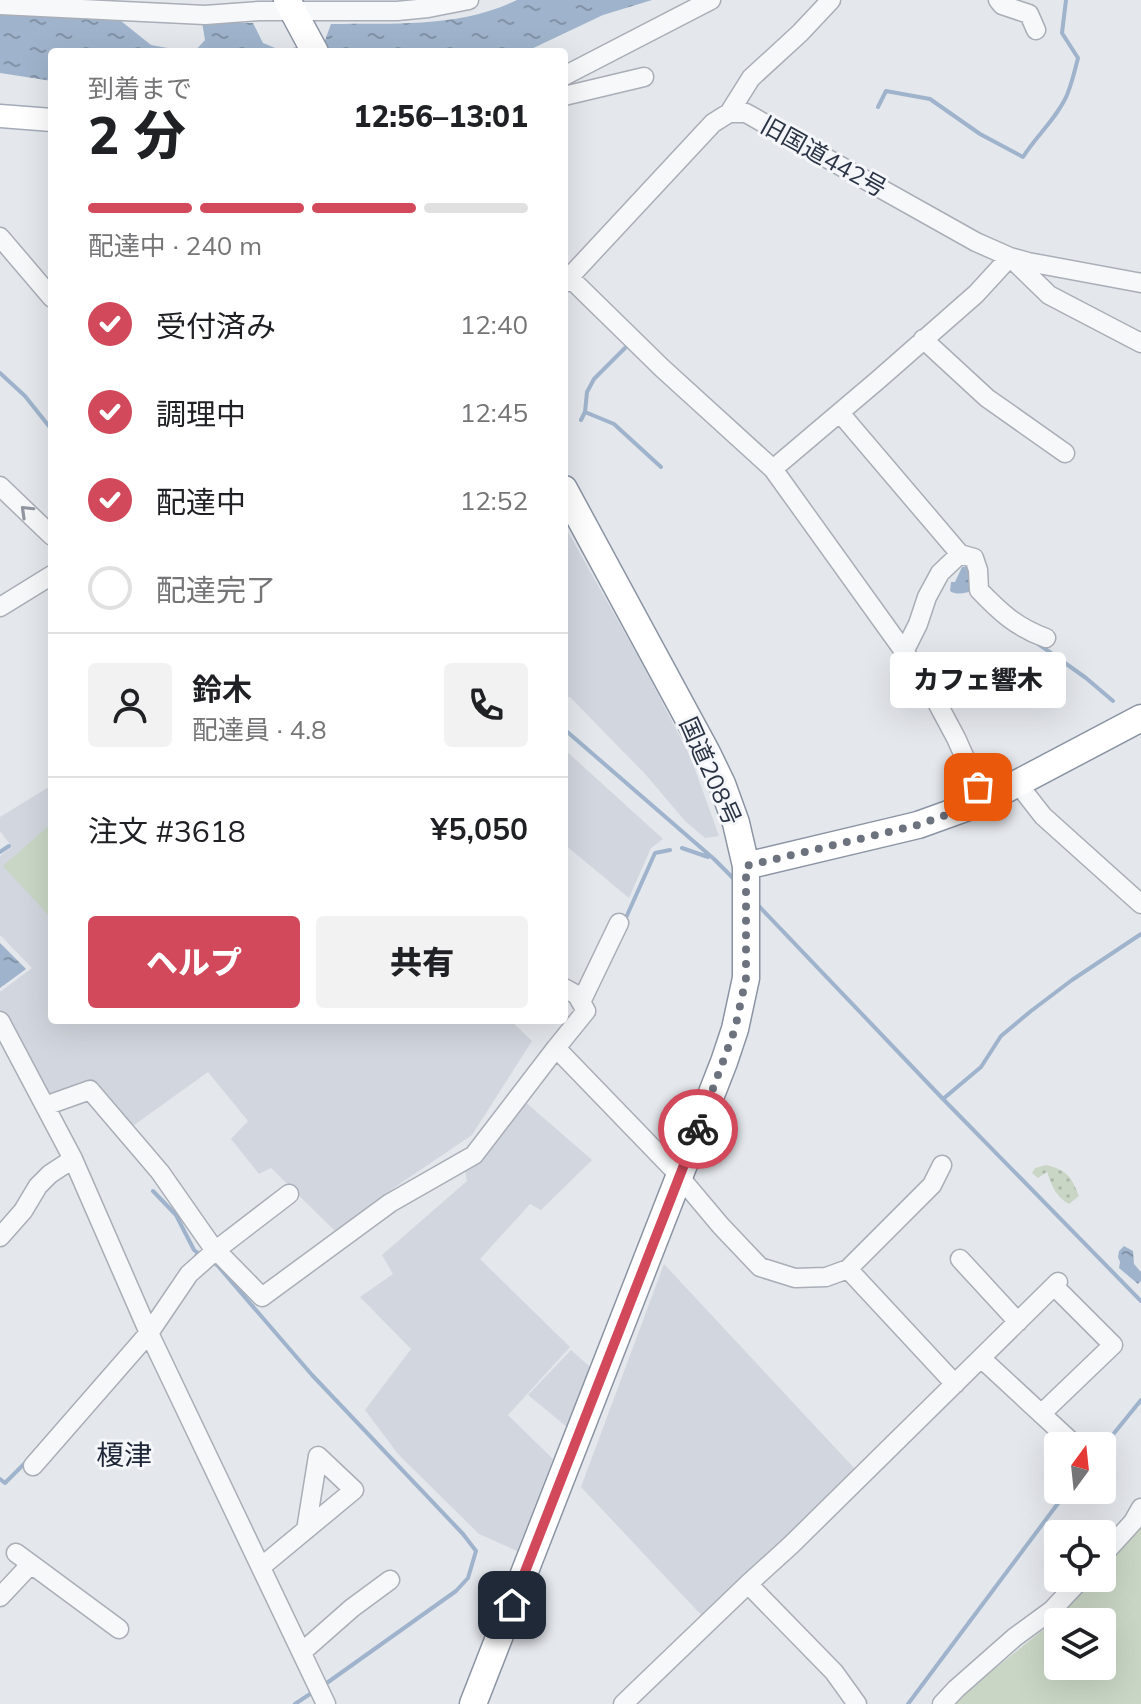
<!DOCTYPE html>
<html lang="ja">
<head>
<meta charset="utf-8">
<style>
	body { margin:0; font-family:Mulish,"Noto Sans JP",sans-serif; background:#f2f2f2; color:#202124; height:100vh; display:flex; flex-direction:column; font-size:30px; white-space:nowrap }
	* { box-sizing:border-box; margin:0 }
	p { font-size:26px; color:#757577 }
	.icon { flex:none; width:44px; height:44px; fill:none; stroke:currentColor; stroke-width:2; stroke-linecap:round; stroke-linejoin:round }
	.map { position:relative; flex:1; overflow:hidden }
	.drawer { position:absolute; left:48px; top:48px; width:520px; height:976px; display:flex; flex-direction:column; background:#fff; border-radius:8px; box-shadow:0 8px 32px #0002 }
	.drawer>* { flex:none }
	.needle { width:52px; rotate:15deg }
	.buttons { position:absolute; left:1044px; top:1432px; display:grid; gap:16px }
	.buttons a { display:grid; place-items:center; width:72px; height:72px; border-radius:8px; background:#fff; box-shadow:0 8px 32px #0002; font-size:40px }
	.pin { position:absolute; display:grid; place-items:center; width:68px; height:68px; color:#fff; margin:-34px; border-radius:16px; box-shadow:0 4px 12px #0006 }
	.courier { position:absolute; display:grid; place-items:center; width:80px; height:80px; margin:-40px; border:6px solid #d1495b; border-radius:50%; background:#fff; color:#222; box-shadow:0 2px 10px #0007 }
	.bubble { position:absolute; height:56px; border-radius:8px; background:#fff; box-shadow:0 8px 32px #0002; font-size:26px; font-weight:800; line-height:56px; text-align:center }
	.headline em { font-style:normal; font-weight:800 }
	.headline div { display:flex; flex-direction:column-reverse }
	.headline { display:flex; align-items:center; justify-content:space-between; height:136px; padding:0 40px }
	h1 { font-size:52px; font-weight:800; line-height:60px }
	.bar { display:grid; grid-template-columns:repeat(4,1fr); gap:12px 8px; align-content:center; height:96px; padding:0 40px }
	.bar i { height:10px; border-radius:6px; background:#e0e0e0 }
	.bar .current { background:#d1495b }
	.bar p { grid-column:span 4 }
	.line { display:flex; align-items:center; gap:20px; padding:0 40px; border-top:2px solid #e0e0e0 }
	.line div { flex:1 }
	.round { display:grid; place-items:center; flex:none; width:84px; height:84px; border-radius:8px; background:#f2f2f2 }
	ol { padding:0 40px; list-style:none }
	li { display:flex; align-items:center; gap:24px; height:88px }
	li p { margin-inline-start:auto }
	li .icon { padding:8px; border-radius:50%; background:#d1495b; color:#fff; stroke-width:4 }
	li:last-child { color:#757577 }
	li i { width:44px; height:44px; border:4px solid #e0e0e0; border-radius:50% }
	.button { display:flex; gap:16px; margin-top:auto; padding:16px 40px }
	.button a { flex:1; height:92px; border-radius:8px; background:#d1495b; color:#fff; font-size:32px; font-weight:800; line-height:92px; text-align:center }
	.button a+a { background:#f2f2f2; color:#202124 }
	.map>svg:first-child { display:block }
</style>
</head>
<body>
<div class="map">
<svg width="1141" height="1704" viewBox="0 0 1141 1704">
	<defs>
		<pattern id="grass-dots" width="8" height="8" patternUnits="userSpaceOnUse" patternTransform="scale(2)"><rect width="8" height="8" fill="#c9d6c5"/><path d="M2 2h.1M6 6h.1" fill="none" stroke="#adb8ab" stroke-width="1.8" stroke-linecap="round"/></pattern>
		<pattern id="water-ripples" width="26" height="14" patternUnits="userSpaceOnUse" patternTransform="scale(2)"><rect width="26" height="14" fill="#9fb4cc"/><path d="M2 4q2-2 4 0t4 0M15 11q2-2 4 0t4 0" fill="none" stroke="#8293a7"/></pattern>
	</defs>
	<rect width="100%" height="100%" fill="#e4e7ec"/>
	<!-- built -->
	<path fill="#d2d6de" d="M564,525l76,135 51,98 28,78 -14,2 -20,-17 -39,-46 -76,-78h-6z
		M564,749l99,90 -12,9 -22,50 -65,-54z
		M52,785v235h458l22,21 -60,94 -77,52 -60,44 -64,-63 -12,6 -28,-35 17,-18 -40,-49 -78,56 -33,-45 -49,17 -48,-85v-23l32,-24 -32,-33v-79l12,-9 -12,-16v-14z
		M523,1100l69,60 -51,50 -11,-6 -50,55 90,88 -62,68 45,44 -36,92 -38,-17 -81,-80 -33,-44 46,-61 -51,-52 33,-23 -11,-19 85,-74 -3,-15z
		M664,1264l191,205 -151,149 -123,-131z
		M571,1350l19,17 -23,60 -39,-32z"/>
	<!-- grass -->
	<path fill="url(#grass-dots)" d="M1046,1165c21,5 25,11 33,31l-10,8c-13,-7 -17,-18 -22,-32l-9,6 -6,-5 3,-5z"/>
	<!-- green -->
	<path fill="#c9d6c5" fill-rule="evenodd" d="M52,823v96l-49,-53z
		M1141,1518v186h-185l7,-10 95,-76 33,-40h11v-13zM1058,1622h44v44h-44z"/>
	<!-- water -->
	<path fill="url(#water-ripples)" d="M517,0h135l-49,15 -78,37h-331l11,-12 -3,-18 51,1 10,20 17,7 44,-7 7,-19c62,-1 129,4 186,-24z
		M0,14l121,7 30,24 39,7h-138v29l-52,-8z
		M968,566l7,5 -2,19c-7,4 -17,5 -23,1l1,-9h4l7,-15z
		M0,943l26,26 -26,19z
		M1124,1246l9,5 1,13 7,8v9l-3,3 -19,-16 1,-6 -2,-5 1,-6z"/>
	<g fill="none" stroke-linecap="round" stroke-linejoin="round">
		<!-- stream -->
		<path stroke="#9fb4cc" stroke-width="4" d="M878,107l8,-16 44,8 50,35 43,23c13,-21 34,-39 44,-62 5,-12 8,-25 11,-37l-16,-25 4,-33
			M627,346l-33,33 -7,13 -2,20 29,12 47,43
			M0,373l25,23 27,34
			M581,420l4,-8
			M1037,643l49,35 27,23
			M564,729l150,130 22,22
			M682,848l26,9
			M0,852l9,-6
			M755,902l188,197 198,202
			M624,922l31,-69 15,-3
			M943,1099l38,-32 20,-31 30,-25 41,-31 69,-46
			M153,1191l23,24 18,35 4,3 -4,6
			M213,1262l5,4 94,109 151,159 13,17 -8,27 -12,13 -132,94
			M1102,1448l39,-48
			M0,1479l5,4 23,-23
			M295,1704l18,-12
			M908,1704l160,-214"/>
		<!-- minor casing -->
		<g stroke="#a9aeb7" stroke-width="21">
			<path id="minor" d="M998,0l4,5 27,9 7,16
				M0,5l205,10 54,-4h138l31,-3 41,-8
				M564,76l147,-76
				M564,96l80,-19
				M729,113l22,-35 49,-45 31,-33
				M0,237l52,61
				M1011,258l38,37 92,48
				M570,278l92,90 111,101 153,213 30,56 22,49 4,15
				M564,283l149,-160 16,-10h17l230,129 34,15 18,5 113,21
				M923,339l64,59 78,55
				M840,413l120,141 -20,19 -13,24 -9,27 -14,28
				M773,469l105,-89 98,-86 34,-37
				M0,486l52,50
				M960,554l14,4 4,12 1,20c21,22 37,37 67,48
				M0,607l52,-32
				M1018,784l25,32 98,88
				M564,988l13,7 9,16 -30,37 117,121 48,57 39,41 35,11 31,-1 22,-8 107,115
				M581,1002l38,-79
				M0,1021l73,138 76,174 177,371
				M45,1106l45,-16 70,82 51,73 51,52 128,-94 84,-48 82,-107
				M0,1237l23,-26 15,-25 12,-12 23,-15
				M960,1259l58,63
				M848,1269l84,-84 10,-20
				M981,1358l95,88
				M1041,1414l72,-69 -59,-59
				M33,1466l116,-133 40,-59 27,-24 73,-56
				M1102,1556l31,-34 8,-14
				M31,1564l88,65
				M261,1567l93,-77 -36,-34 -12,74
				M748,1584l86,88 23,32
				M0,1597l31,-33 -15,-11
				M302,1652l50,-44 38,-28
				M623,1704l125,-120 43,-39 267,-263
				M942,1704l14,-15 59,-52 37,-27 30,-32"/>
		</g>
		<!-- major casing -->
		<g stroke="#a3abb8" stroke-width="25">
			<path id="major" d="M0,116l52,4"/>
		</g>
		<!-- highway casing -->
		<g stroke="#8b94a3" stroke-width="29">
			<path id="highway" d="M287,0l28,52
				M746,866l172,-41 64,-23 159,-84
				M473,1704l251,-642 11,-33 11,-51v-112l-10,-43 -14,-39 -15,-31 -143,-264"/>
		</g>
		<!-- minor -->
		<use href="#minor" stroke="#f7f8fa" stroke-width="18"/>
		<!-- major -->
		<use href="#major" stroke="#fff" stroke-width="22"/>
		<!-- highway -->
		<use href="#highway" stroke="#fff" stroke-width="26"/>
	</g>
	<!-- one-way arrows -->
	<defs><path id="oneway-chevron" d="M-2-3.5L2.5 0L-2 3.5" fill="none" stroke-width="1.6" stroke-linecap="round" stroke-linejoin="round" transform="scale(2)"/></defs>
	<use stroke="#9196a0" href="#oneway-chevron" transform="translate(26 511) rotate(-136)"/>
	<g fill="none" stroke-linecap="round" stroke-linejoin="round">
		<!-- done -->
		<path stroke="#6c737f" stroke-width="8" stroke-dasharray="0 14.4" d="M698,1129l37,-100 11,-51v-112l172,-41 64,-23 -4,-15"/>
		<!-- route -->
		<path stroke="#d1495b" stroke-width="10" d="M512,1605l186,-476"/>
	</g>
	<g text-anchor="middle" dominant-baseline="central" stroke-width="6" stroke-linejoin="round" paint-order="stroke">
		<!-- street labels -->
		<g font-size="24" fill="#2b3445" stroke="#f4f6f9">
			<text transform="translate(824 156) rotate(29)">旧国道442号</text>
			<text transform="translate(711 771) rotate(66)">国道208号</text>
		</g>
		<!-- quarter labels -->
		<g font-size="28" fill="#1d2536" stroke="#f4f6f9">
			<text x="124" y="1454">榎津</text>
		</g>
	</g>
</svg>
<div class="buttons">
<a><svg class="needle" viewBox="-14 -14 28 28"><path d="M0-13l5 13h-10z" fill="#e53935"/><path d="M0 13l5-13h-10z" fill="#757577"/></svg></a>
<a><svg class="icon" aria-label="locate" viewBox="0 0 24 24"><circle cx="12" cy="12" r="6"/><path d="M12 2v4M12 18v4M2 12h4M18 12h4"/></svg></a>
<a><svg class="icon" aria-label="layers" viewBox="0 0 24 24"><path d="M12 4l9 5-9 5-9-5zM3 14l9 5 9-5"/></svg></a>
</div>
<div class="pin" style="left:978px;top:787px;background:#ea580c"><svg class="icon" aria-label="bag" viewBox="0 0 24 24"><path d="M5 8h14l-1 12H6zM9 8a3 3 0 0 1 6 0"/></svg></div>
<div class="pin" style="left:512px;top:1605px;background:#1f2937"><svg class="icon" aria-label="home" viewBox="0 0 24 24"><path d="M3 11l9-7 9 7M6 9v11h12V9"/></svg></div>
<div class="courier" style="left:698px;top:1129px"><svg class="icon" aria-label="bike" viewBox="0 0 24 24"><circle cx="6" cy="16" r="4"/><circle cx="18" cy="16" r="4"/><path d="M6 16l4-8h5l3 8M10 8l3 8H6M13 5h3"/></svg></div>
<div class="bubble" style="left:890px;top:652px;width:176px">カフェ響木</div>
<section class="drawer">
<div class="headline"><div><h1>2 分</h1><p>到着まで</p></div><em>12:56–13:01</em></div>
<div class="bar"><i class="current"></i><i class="current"></i><i class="current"></i><i></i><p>配達中 · 240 m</p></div>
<ol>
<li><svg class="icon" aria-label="check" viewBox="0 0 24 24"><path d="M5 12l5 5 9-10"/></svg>受付済み<p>12:40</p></li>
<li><svg class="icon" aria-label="check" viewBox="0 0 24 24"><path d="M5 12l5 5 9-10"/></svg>調理中<p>12:45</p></li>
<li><svg class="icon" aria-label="check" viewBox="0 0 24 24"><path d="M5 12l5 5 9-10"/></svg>配達中<p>12:52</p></li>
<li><i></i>配達完了</li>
</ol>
<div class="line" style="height:144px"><a class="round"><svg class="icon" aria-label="person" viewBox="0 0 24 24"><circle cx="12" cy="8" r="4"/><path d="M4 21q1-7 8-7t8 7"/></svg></a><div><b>鈴木</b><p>配達員 · 4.8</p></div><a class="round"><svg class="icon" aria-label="phone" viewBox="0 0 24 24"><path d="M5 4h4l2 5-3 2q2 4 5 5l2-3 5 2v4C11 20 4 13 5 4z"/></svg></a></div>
<div class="line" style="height:104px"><div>注文 #3618</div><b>¥5,050</b></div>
<div class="button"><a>ヘルプ</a><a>共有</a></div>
</section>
</div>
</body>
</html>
